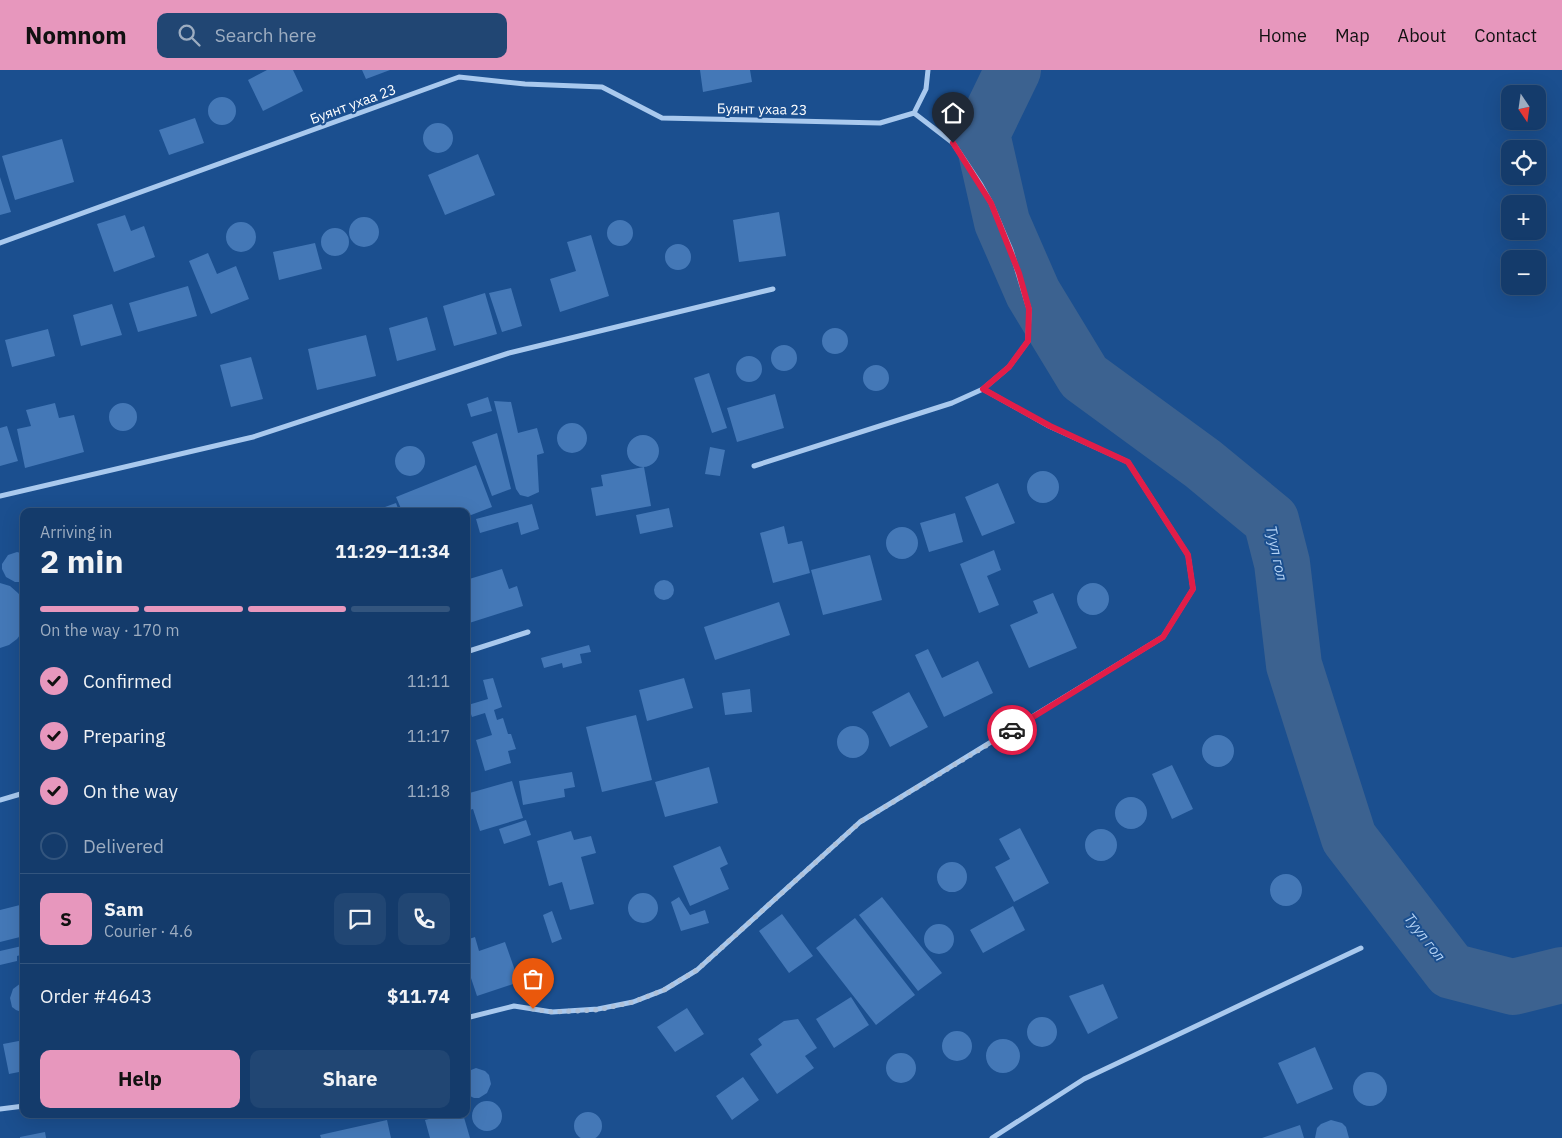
<!DOCTYPE html>
<html lang="en">
<head>
<meta charset="utf-8">
<style>
	body { margin:0; font-family:"IBM Plex Sans",sans-serif; background:#214673; color:#f1f3f6; height:100vh; display:flex; flex-direction:column; font-size:19px; white-space:nowrap }
	* { box-sizing:border-box; margin:0 }
	p { font-size:16px; color:#9dadc1 }
	.icon { flex:none; width:28px; height:28px; fill:none; stroke:currentColor; stroke-width:2; stroke-linecap:round; stroke-linejoin:round }
	.map { position:relative; flex:1; overflow:hidden }
	.sheet { position:absolute; left:20px; top:438px; width:450px; height:610px; display:flex; flex-direction:column; background:#143b6b; border-radius:10px; box-shadow:0 5px 20px #0002,0 0 0 1px #33557e }
	.sheet>* { flex:none }
	.needle { width:32px; rotate:167deg }
	.fabs { position:absolute; left:1501px; top:15px; display:grid; gap:10px }
	.fabs a { display:grid; place-items:center; width:45px; height:45px; border-radius:10px; background:#143b6b; box-shadow:0 5px 20px #0002,0 0 0 1px #33557e; font-size:25px }
	.pin { position:absolute; display:grid; place-items:center; width:42px; height:42px; color:#fff; margin:-51px -21px; border-radius:50% 50% 50% 0; rotate:-45deg; box-shadow:0 0 5px #0007 }
	.pin .icon { rotate:45deg }
	.courier { position:absolute; display:grid; place-items:center; width:50px; height:50px; margin:-25px; border:4px solid #e11d48; border-radius:50%; background:#fff; color:#222; box-shadow:0 1px 6px #0007 }
	.headline em { font-style:normal; font-weight:800 }
	.headline div { display:flex; flex-direction:column-reverse }
	.headline { display:flex; align-items:center; justify-content:space-between; height:85px; padding:0 20px }
	h1 { font-size:32px; font-weight:800; line-height:38px }
	.bar { display:grid; grid-template-columns:repeat(4,1fr); gap:8px 5px; align-content:center; height:60px; padding:0 20px }
	.bar i { height:6px; border-radius:4px; background:#33557e }
	.bar .current { background:#e797bd }
	.bar p { grid-column:span 4 }
	.line { display:flex; align-items:center; gap:12px; padding:0 20px; border-top:1px solid #33557e }
	.line div { flex:1 }
	.round { display:grid; place-items:center; flex:none; width:52px; height:52px; border-radius:10px; background:#214673 }
	ol { padding:0 20px; list-style:none }
	li { display:flex; align-items:center; gap:15px; height:55px }
	li p { margin-inline-start:auto }
	li .icon { padding:5px; border-radius:50%; background:#e797bd; color:#111; stroke-width:4 }
	li:last-child { color:#9dadc1 }
	li i { width:28px; height:28px; border:2px solid #33557e; border-radius:50% }
	.cta { display:flex; gap:10px; margin-top:auto; padding:10px 20px }
	.cta a { flex:1; height:58px; border-radius:10px; background:#e797bd; color:#111; font-size:20px; font-weight:800; line-height:58px; text-align:center }
	.cta a+a { background:#214673; color:#f1f3f6 }
	header { display:flex; align-items:center; gap:30px; box-sizing:border-box; height:70px; padding:0 25px; background:#e797bd; color:#111 }
	header strong { font-size:24px }
	nav { display:flex; gap:28px; margin-inline-start:auto; font-size:18px }
	.search { width:350px; height:45px; background:#214673; display:flex; align-items:center; gap:12px; box-sizing:border-box; padding:0 18px; border-radius:10px; color:#9dadc1; font-size:19px }
	.map>svg:first-child { display:block }
</style>
</head>
<body>
<header>
<strong>Nomnom</strong>
<div class="search"><svg class="icon" aria-label="search" viewBox="0 0 24 24"><circle cx="10" cy="10" r="6"/><path d="M15 15l6 6"/></svg>Search here</div>
<nav><a>Home</a><a>Map</a><a>About</a><a>Contact</a></nav>
</header>
<div class="map">
<svg width="1562" height="1068" viewBox="0 0 1562 1068">
	<rect width="100%" height="100%" fill="#1b4f8f"/>
	<g fill="none" stroke-linecap="round" stroke-linejoin="round">
		<!-- river -->
		<path stroke="#3c6290" stroke-width="56" d="M1013,0l-31,64 20,88 31,71 51,84 119,87 68,56 11,43 12,102 55,173 102,133 62,16 49,-12"/>
	</g>
	<!-- building -->
	<path fill="#4478b7" d="M267,0h26l10,21 -40,20 -15,-31z
		M362,0h28l-24,9z
		M700,0h50l2,12 -49,10z
		M208 41a14 14 0 1 1 28 0a14 14 0 1 1-28 0Z
		M195,48l9,25 -35,12 -10,-25z
		M423 68a15 15 0 1 1 30 0a15 15 0 1 1-30 0Z
		M62,69l12,43 -59,18 -13,-44z
		M478,84l17,41 -50,20 -17,-40z
		M0,107l11,35 -11,3z
		M779,142l7,44 -47,6 -6,-42z
		M125,145l6,16 13,-5 11,31 -41,15 -17,-48z
		M349 162a15 15 0 1 1 30 0a15 15 0 1 1-30 0Z
		M607 163a13 13 0 1 1 26 0a13 13 0 1 1-26 0Z
		M226 167a15 15 0 1 1 30 0a15 15 0 1 1-30 0Z
		M321 172a14 14 0 1 1 28 0a14 14 0 1 1-28 0Z
		M591,165l18,61 -49,16 -10,-33 26,-8 -9,-29z
		M315,173l7,26 -43,11 -6,-28z
		M665 187a13 13 0 1 1 26 0a13 13 0 1 1-26 0Z
		M208,183l9,21 19,-8 13,33 -38,15 -22,-53z
		M188,216l9,30 -59,16 -9,-29z
		M511,218l11,38 -20,6 -13,-39z
		M485,223l12,41 -43,12 -11,-40z
		M112,234l10,31 -41,11 -8,-31z
		M427,247l9,33 -39,11 -8,-33z
		M822 271a13 13 0 1 1 26 0a13 13 0 1 1-26 0Z
		M48,259l7,27 -43,11 -7,-27z
		M366,265l10,41 -59,14 -9,-41z
		M771 288a13 13 0 1 1 26 0a13 13 0 1 1-26 0Z
		M736 299a13 13 0 1 1 26 0a13 13 0 1 1-26 0Z
		M251,287l12,42 -32,8 -11,-42z
		M863 308a13 13 0 1 1 26 0a13 13 0 1 1-26 0Z
		M709,303l18,55 -15,5 -18,-55z
		M775,324l9,34 -47,14 -10,-34z
		M488,327l4,14 -21,6 -4,-13z
		M494,331l17,1 7,31 19,-5 7,25 -7,2 2,37 -11,5 -8,-2 -4,-6z
		M109 347a14 14 0 1 1 28 0a14 14 0 1 1-28 0Z
		M55,333l4,15 15,-3 10,37 -59,16 -8,-39 14,-3 -5,-16z
		M557 368a15 15 0 1 1 30 0a15 15 0 1 1-30 0Z
		M7,356l11,35 -18,5v-38z
		M497,363l14,56 -19,7 -20,-54z
		M627 381a16 16 0 1 1 32 0a16 16 0 1 1-32 0Z
		M395 391a15 15 0 1 1 30 0a15 15 0 1 1-30 0Z
		M710,377l15,3 -5,26 -15,-2z
		M476,395l16,42 -26,10v-6h-64l-6,-14z
		M644,397l7,39 -55,10 -5,-28 12,-2 -2,-11z
		M1027 417a16 16 0 1 1 32 0a16 16 0 1 1-32 0Z
		M998,413l17,40 -33,13 -17,-39z
		M396,433l3,8h-25z
		M532,434l7,25 -18,6 -3,-13 -38,11 -4,-14z
		M669,438l4,19 -33,7 -4,-19z
		M955,443l8,29 -34,10 -9,-29z
		M784,456l4,18 14,-3 8,32 -37,10 -13,-50z
		M886 473a16 16 0 1 1 32 0a16 16 0 1 1-32 0Z
		M994,480l7,20 -14,6 12,29 -20,8 -19,-49z
		M17,482l7,2v26l-5,2h-4l-9,-5 -4,-8v-5l6,-9z
		M870,485l12,45 -59,15 -12,-45z
		M502,499l7,20 8,-3 6,20 -57,18v-33l3,-1 -3,-10z
		M654 520a10 10 0 1 1 20 0a10 10 0 1 1-20 0Z
		M0,513l10,3 8,7 6,8 -1,30 -6,8 -8,6 -9,3z
		M1077 529a16 16 0 1 1 32 0a16 16 0 1 1-32 0Z
		M1053,523l24,55 -48,20 -19,-43 28,-12 -5,-12z
		M779,532l11,33 -75,25 -11,-33z
		M589,575l2,7 -11,2 2,9 -19,5 -1,-5 -18,5 -3,-10z
		M928,579l14,29 36,-17 15,32 -49,24 -29,-62z
		M493,608l9,29 -8,3 3,10 6,-2 5,16h3l5,15 -8,2 3,12 -26,8 -9,-31 16,-5 -7,-22 -13,4 -4,-12 20,-6 -5,-19z
		M684,608l9,30 -46,13 -8,-31z
		M750,619l2,23 -27,3 -3,-22z
		M909,622l19,35 -38,20 -18,-35z
		M636,645l16,65 -50,12 -16,-65z
		M837 672a16 16 0 1 1 32 0a16 16 0 1 1-32 0Z
		M1202 681a16 16 0 1 1 32 0a16 16 0 1 1-32 0Z
		M1172,695l21,44 -21,10 -20,-45z
		M709,697l9,36 -53,14 -10,-35z
		M572,702l3,15 -11,2 1,8 -42,8 -4,-24z
		M512,711l11,37 -43,13 -7,-22 -7,2v-17z
		M1115 743a16 16 0 1 1 32 0a16 16 0 1 1-32 0Z
		M526,750l5,15 -27,9 -5,-15z
		M1020,758l29,55 -35,19 -19,-35 15,-8 -11,-20z
		M1085 775a16 16 0 1 1 32 0a16 16 0 1 1-32 0Z
		M571,761l3,9 17,-4 5,17 -15,4 13,47 -24,6 -8,-28 -13,4 -12,-45z
		M720,776l8,18 -8,4 9,21 -39,17 -17,-40z
		M937 807a15 15 0 1 1 30 0a15 15 0 1 1-30 0Z
		M1270 820a16 16 0 1 1 32 0a16 16 0 1 1-32 0Z
		M628 838a15 15 0 1 1 30 0a15 15 0 1 1-30 0Z
		M679,827l11,18 15,-5 4,13 -28,8 -10,-29z
		M882,827l60,76 -24,18 -59,-76z
		M24,834v32l-24,6v-32z
		M1013,836l12,24 -42,23 -13,-23z
		M552,841l10,28 -10,4 -9,-28z
		M782,844l31,42 -24,17 -30,-42z
		M855,848l60,77 -39,30 -60,-77z
		M924 869a15 15 0 1 1 30 0a15 15 0 1 1-30 0Z
		M475,867l4,14 26,-9 14,40 -42,14 -11,-33v-10l2,-1 -2,-12z
		M22,876l2,8 -7,2v5l-17,4v-14z
		M21,913h3v30l-8,-3 -4,-3 -2,-9 3,-9z
		M1103,914l15,34 -30,16 -19,-38z
		M851,927l18,28 -35,23 -18,-29z
		M687,938l17,26 -29,18 -18,-25z
		M1027 962a15 15 0 1 1 30 0a15 15 0 1 1-30 0Z
		M798,949l19,29 -12,8 9,12 -37,26 -27,-40 12,-9 -4,-6 26,-18z
		M942 976a15 15 0 1 1 30 0a15 15 0 1 1-30 0Z
		M986 986a17 17 0 1 1 34 0a17 17 0 1 1-34 0Z
		M24,970v31l-15,3 -6,-30z
		M1315,977l18,42 -36,15 -19,-41z
		M886 998a15 15 0 1 1 30 0a15 15 0 1 1-30 0Z
		M476,998l9,3 4,4 2,9 -4,9 -8,5h-5l-8,-4v-22z
		M1353 1019a17 17 0 1 1 34 0a17 17 0 1 1-34 0Z
		M743,1007l16,23 -27,20 -16,-24z
		M472 1046a15 15 0 1 1 30 0a15 15 0 1 1-30 0Z
		M574 1056a14 14 0 1 1 28 0a14 14 0 1 1-28 0Z
		M448,1044h15l7,24h-40l-5,-18z
		M387,1050l4,18h-70l-1,-3z
		M1331,1050l11,3 4,4 3,11h-34l2,-10 4,-4z
		M1300,1055l4,13h-42z
		M45,1062l1,6h-26v-1z"/>
	<g fill="none" stroke-linecap="round" stroke-linejoin="round">
		<!-- street -->
		<path stroke="#a9c9ee" stroke-width="5" d="M914,43l39,30 28,42 10,18 20,47 18,59 -1,32 -19,26 -26,22
			M0,173l459,-166 66,7 77,3 60,31 218,5 34,-10 12,-24 2,-19
			M0,426l253,-59 256,-84 264,-64
			M466,582l62,-20
			M0,730l24,-7
			M466,948l48,-12 38,6 46,-3 35,-7 31,-12 33,-20 163,-148 303,-185 30,-48 -5,-34 -60,-93 -79,-36 -66,-37 -31,14 -198,63
			M0,1039l24,-3
			M992,1068l92,-59 277,-131"/>
	</g>
	<g fill="none" stroke-linecap="round" stroke-linejoin="round">
		<!-- done -->
		<path stroke="#afc1d8" stroke-width="5" stroke-dasharray="0 9" d="M533,939l19,3 46,-2 35,-8 31,-12 33,-20 163,-148 152,-92"/>
		<!-- route -->
		<path stroke="#e11d48" stroke-width="6" d="M953,73l38,60 28,70 10,36 -1,32 -19,26 -26,22 67,37 78,36 60,93 5,34 -30,48 -151,93"/>
	</g>
	<g text-anchor="middle" dominant-baseline="central" stroke-width="4" stroke-linejoin="round" paint-order="stroke">
		<!-- street labels -->
		<g font-size="14" fill="#fff" stroke="#1b4f8f">
			<text transform="translate(353 34) rotate(-20)">Буянт ухаа 23</text>
			<text transform="translate(762 39) rotate(1)">Буянт ухаа 23</text>
		</g>
		<!-- water labels -->
		<g font-size="15" font-style="italic" fill="#b5d3f5" stroke="#1b4f8f">
			<text transform="translate(1277 483) rotate(78)">Туул гол</text>
			<text transform="translate(1425 867) rotate(52)">Туул гол</text>
		</g>
	</g>
</svg>
<div class="fabs">
<a><svg class="needle" viewBox="-14 -14 28 28"><path d="M0-13l5 13h-10z" fill="#e53935"/><path d="M0 13l5-13h-10z" fill="#9dadc1"/></svg></a>
<a><svg class="icon" aria-label="locate" viewBox="0 0 24 24"><circle cx="12" cy="12" r="6"/><path d="M12 2v4M12 18v4M2 12h4M18 12h4"/></svg></a>
<a>+</a>
<a>−</a>
</div>
<div class="pin" style="left:533px;top:939px;background:#ea580c"><svg class="icon" aria-label="bag" viewBox="0 0 24 24"><path d="M5 8h14l-1 12H6zM9 8a3 3 0 0 1 6 0"/></svg></div>
<div class="pin" style="left:953px;top:73px;background:#1f2937"><svg class="icon" aria-label="home" viewBox="0 0 24 24"><path d="M3 11l9-7 9 7M6 9v11h12V9"/></svg></div>
<div class="courier" style="left:1012px;top:660px"><svg class="icon" aria-label="car" viewBox="0 0 24 24"><path d="M5 17H2v-5l4-1 3-4h7l3 4 3 1v5h-3M9 17h6M6 11h13"/><circle cx="7" cy="17" r="2"/><circle cx="17" cy="17" r="2"/></svg></div>
<section class="sheet">
<div class="headline"><div><h1>2 min</h1><p>Arriving in</p></div><em>11:29–11:34</em></div>
<div class="bar"><i class="current"></i><i class="current"></i><i class="current"></i><i></i><p>On the way · 170 m</p></div>
<ol>
<li><svg class="icon" aria-label="check" viewBox="0 0 24 24"><path d="M5 12l5 5 9-10"/></svg>Confirmed<p>11:11</p></li>
<li><svg class="icon" aria-label="check" viewBox="0 0 24 24"><path d="M5 12l5 5 9-10"/></svg>Preparing<p>11:17</p></li>
<li><svg class="icon" aria-label="check" viewBox="0 0 24 24"><path d="M5 12l5 5 9-10"/></svg>On the way<p>11:18</p></li>
<li><i></i>Delivered</li>
</ol>
<div class="line" style="height:90px"><b class="round" style="background:#e797bd;color:#111">S</b><div><b>Sam</b><p>Courier · 4.6</p></div><a class="round"><svg class="icon" aria-label="chat" viewBox="0 0 24 24"><path d="M4 5h16v11H9l-5 4z"/></svg></a><a class="round"><svg class="icon" aria-label="phone" viewBox="0 0 24 24"><path d="M5 4h4l2 5-3 2q2 4 5 5l2-3 5 2v4C11 20 4 13 5 4z"/></svg></a></div>
<div class="line" style="height:65px"><div>Order #4643</div><b>$11.74</b></div>
<div class="cta"><a>Help</a><a>Share</a></div>
</section>
</div>
</body>
</html>
